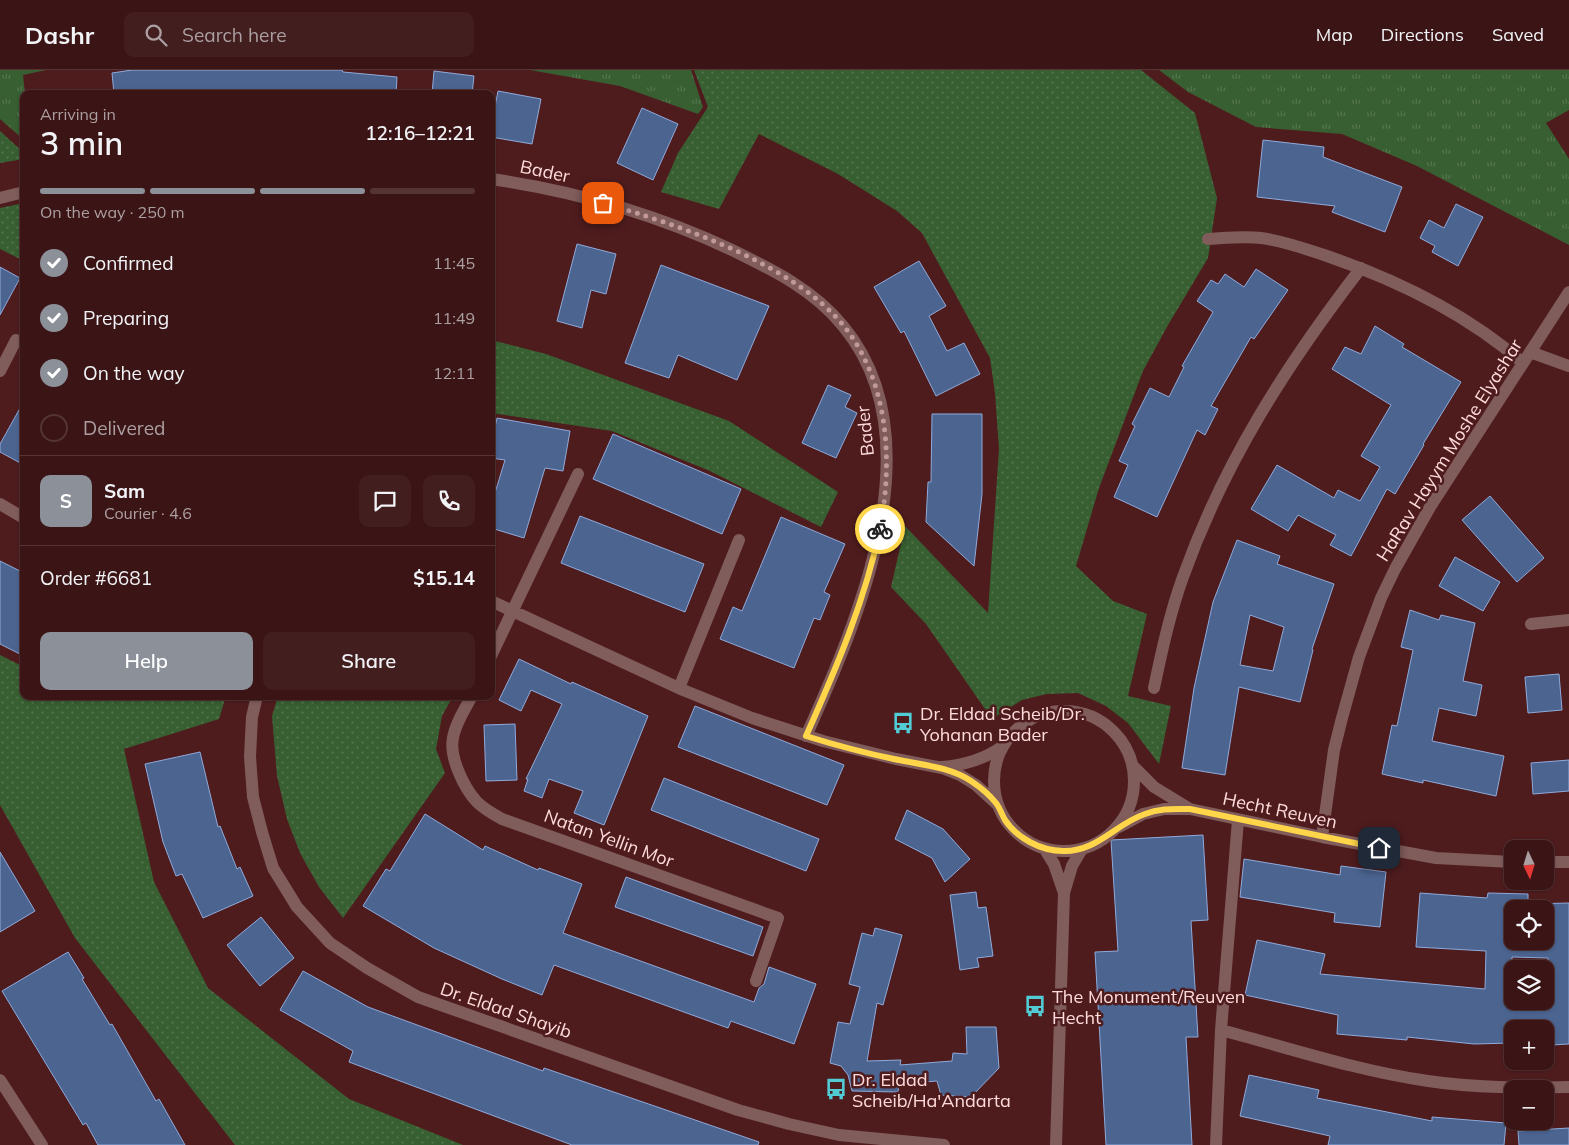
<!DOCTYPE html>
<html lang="en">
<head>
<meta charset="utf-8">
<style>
	body { margin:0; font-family:Mulish,sans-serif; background:#421e1f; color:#f1f3f6; height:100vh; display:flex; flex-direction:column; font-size:19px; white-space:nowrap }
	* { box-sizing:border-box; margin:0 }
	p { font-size:16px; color:#ac9fa1 }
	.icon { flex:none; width:28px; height:28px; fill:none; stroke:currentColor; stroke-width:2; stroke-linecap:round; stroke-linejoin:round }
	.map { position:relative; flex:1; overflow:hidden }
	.drawer { position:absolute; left:20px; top:20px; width:475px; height:610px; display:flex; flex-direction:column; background:#3b1516; border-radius:10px; box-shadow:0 1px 4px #0004,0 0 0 1px #543435 }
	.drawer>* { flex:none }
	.needle { width:32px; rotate:176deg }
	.controls { position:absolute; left:1504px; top:770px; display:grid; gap:10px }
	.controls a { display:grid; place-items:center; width:50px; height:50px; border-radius:10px; background:#3b1516; box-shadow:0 1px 4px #0004,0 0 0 1px #543435; font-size:25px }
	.pin { position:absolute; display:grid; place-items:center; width:42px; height:42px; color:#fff; margin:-21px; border-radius:10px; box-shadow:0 2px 8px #0006 }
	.courier { position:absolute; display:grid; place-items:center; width:50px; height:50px; margin:-25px; border:4px solid #ffd54a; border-radius:50%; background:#fff; color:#222; box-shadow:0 1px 6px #0007 }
	.head em { font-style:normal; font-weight:600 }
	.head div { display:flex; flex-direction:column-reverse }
	.head { display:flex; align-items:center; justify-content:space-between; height:85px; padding:0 20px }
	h1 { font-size:32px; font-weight:600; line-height:38px }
	.bar { display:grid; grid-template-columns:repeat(4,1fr); gap:8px 5px; align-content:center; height:60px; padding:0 20px }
	.bar i { height:6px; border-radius:4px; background:#543435 }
	.bar .on { background:#8c9099 }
	.bar p { grid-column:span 4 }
	.line { display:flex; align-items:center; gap:12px; padding:0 20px; border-top:1px solid #543435 }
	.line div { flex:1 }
	.round { display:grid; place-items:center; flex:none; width:52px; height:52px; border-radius:10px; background:#421e1f }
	ol { padding:0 20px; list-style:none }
	li { display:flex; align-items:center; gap:15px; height:55px }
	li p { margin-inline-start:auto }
	li .icon { padding:5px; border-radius:50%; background:#8c9099; color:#fff; stroke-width:4 }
	li:last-child { color:#ac9fa1 }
	li i { width:28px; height:28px; border:2px solid #543435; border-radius:50% }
	.primary-button { display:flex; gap:10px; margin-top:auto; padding:10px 20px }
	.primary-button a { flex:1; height:58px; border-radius:10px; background:#8c9099; color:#fff; font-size:20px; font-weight:600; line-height:58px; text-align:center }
	.primary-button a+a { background:#421e1f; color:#f1f3f6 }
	header { display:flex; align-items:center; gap:30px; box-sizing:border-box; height:70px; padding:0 25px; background:#3b1516; border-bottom:1px solid #543435 }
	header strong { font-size:24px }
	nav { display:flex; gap:28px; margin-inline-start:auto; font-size:18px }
	.search { width:350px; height:45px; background:#421e1f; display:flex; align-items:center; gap:12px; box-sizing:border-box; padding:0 18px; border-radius:10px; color:#ac9fa1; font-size:19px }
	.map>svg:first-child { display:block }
</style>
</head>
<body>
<header>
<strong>Dashr</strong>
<div class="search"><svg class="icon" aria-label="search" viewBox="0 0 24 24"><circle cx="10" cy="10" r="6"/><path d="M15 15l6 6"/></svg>Search here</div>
<nav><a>Map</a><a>Directions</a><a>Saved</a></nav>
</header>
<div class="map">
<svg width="1569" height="1075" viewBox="0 0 1569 1075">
	<defs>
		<pattern id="grass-tufts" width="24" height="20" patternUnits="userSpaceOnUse" patternTransform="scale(1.25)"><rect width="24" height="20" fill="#375f31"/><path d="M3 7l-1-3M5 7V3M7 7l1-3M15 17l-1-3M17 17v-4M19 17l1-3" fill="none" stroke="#55754e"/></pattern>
		<pattern id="park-dots" width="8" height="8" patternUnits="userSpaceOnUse" patternTransform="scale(1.25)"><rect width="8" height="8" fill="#375f31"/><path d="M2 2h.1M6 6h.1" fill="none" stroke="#55754e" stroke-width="1.8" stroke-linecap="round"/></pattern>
	</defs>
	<rect width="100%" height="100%" fill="#4f1c1e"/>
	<!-- grass -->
	<path fill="url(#grass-tufts)" d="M0,0h46l-23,5 2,19h-1v46l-24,-21z
		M530,0h161l12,37 -5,7 -78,-28z
		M1159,0h410v40l-23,13 23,36v86l-152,-79 -75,-32 -86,-7 -68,-35z"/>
	<!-- park -->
	<path fill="url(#park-dots)" d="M694,0h447l54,43 22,85 -9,60 -40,67 -25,46 -44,117 -23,78 37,35 34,13 -19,82 43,10 -12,58 -31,-41 -22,-17 -28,-13 -31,1 -25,6 -30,19 -66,-95 -35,-37 14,-61 83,87 11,-164 -4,-56 -5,-35 -68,-125 -25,-22 -59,-37 -79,-40 -40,75 -58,-17 17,-39 30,-46z
		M0,61l24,22v6l-24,4z
		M24,133v58l-24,-12v-41z
		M491,270l55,14 183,67 109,71 -17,35 -111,-56 -98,-40 -121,-18z
		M0,585l24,12v29h59l8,5 61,-5h74l-7,23 -95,30 30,133 54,106 141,111 114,46h-228l-160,-207 -75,-133z
		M278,626h175l-11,20 -6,33 9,24 -102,145 -24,-31 -19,-34 -13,-34 -10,-43 -5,-60z"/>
	<!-- building -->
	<path fill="#4b6490" stroke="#8faadb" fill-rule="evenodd" d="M132,0h210l1,2 54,5 -1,17h-282l-2,-21z
		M434,1l40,5 -2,18h-40z
		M498,21l43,8 -9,45 -41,-7v-9z
		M642,38l36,16 -25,56 -36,-17z
		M1263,70l61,7 -1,10 79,30 -17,45 -53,-20 3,-6 -78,-9z
		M1456,134l27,13 -25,49 -26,-14 3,-6 -15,-8 9,-18 15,8z
		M577,174l39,10 -10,40 -15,-4 -9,38 -25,-7z
		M919,191l27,45 -17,10 18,35 17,-8 16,31 -44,22 -32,-65 -3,2 -27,-46z
		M661,195l108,41 -32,74 -59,-25 -9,23 -44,-15z
		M0,197l20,11 -20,37z
		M1256,199l32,21 -34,49 -3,-2 -40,69 7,3 -13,26 -8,-5 -40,87 -43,-20 14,-32 -9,-4 16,-35 -3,-2 18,-36 19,9 15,-30 -2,-1 31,-54 -16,-11 14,-21 7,4 7,-10 19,13z
		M1375,256l29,18 -2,3 59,35 -38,62 1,1 -29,49 -8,-5 -36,67 -21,-11 6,-10 -38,-20 -10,16 -37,-22 26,-44 57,33 4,-8 22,11 20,-34 -19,-11 30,-51 -59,-36 13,-22 16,7z
		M828,315l23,10 -6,12 12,6 -21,45 -34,-15z
		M24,331v64l-24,-13v-8z
		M932,344h50v80l-8,72 -48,-44 2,-40h3z
		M497,348l73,13 -7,40 -18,-3 -21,70 -33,-10v-22l14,-46 -14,-2v-10z
		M613,364l128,55 -19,45 -129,-55z
		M1490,426l54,62 -27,24 -55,-62z
		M580,446l124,48 -19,48 -124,-49z
		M781,447l64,27 -21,48 6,3 -10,25 -6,-2 -20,50 -74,-29 13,-32 9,4z
		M1237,470l43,16 -3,8 57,20 -22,65 1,1 -13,52 -61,-15 -14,88 -43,-7 12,-80 19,-86zM1250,545l34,12 -11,44 -33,-6z
		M1455,487l45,25 -17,29 -44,-25z
		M0,491l24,12v83l-24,-12z
		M1410,540l29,10 2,-5 34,8 -12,58 19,4 -6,31 -37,-8 -7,33 72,15 -8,40 -73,-16v3l-41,-9 10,-49 5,1 16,-76 -12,-3z
		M519,589l52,25 1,-2 76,34 -44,109 -30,-12 9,-22 -34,-12 -7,19 -18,-7 4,-12h-2l36,-75 -31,-14 -10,21 -22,-11z
		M1559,604l3,36 -34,3 -3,-36z
		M695,636l149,59 -17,40 -149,-58z
		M515,654l2,56 -31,1 -2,-56z
		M200,682l18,75 2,-1 17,43 3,-2 13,29 -50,22 -21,-44 -6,2 -13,-34 -18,-78z
		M1569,690v31l-36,3 -2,-31z
		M664,708l155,61 -13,32 -155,-61z
		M907,740l36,19 27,30 -25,23 -13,-24 -37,-19z
		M425,744l58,36 2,-4 53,24 1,-2 43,16 -19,49 191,69 5,-14 5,-4 5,-17 47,17 -22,60 -63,-23 -3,7 -174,-63 -12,30 -40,-16 -68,-31 -71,-42 23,-37 4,2z
		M1203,765l5,85 -17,1 7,116h-12l6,108h-86l-11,-193 23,-1 -7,-111z
		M0,782l35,59 -35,21z
		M1244,789l96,16 1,-9 45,6 -6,55 -46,-5 1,-9 -95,-16z
		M626,807l137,50 -10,29 -138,-49z
		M976,822l2,16 8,-1 7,49 -16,2 2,9 -19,3 -10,-75z
		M1420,823l67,5 1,-5 40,1v10l41,-1v141l-18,1 -1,-16h-38v14l-38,1 -67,-7v3l-70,-6 1,-19 -93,-20 12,-55 68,14 -5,20 165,15 1,-38 -70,-4zM1512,839h33v32h-33zM1512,887l36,1 1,43h-37z
		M261,847l33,41 -34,28 -33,-41z
		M875,858l27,7 -19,70 -6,-2 -10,58 34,-1 -1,5 52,-4 1,-8 14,1 -1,-27h30l3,41 -28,29 -30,-2 -4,-14 -38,3 -1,8 -46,-1 -4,-16 -7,-9 -11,-3 8,-41 12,2 10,-37 -11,-3 13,-51 11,3z
		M68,882l16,26 -2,1 28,46 2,-1 44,77 3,-2 26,46h-87l-12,-22 -3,2 -81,-134z
		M303,901l65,36 175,64 1,-3 215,74 -1,3h-186l-223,-83 4,-11 -73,-41z
		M1249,1005l70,15 -2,8 115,23v-4l74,6 -2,22h-176l2,-9 -90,-20z
		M1569,1058v17h-50l-1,-14z"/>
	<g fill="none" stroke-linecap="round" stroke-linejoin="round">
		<!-- minor -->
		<path stroke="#805c5b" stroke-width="12" d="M491,109c83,12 165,35 241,71 41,20 82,40 111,76 94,113 15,295 -37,410
			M0,128l24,-6
			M1208,169c18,-1 36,-3 53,-1 23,3 45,11 66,18 70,24 140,58 196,107
			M1530,282l39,14
			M0,301l16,-31
			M0,434l24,14
			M491,531l192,89 69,28 71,23 73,18 46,9 18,7 16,10 22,20
			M1531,554l38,-4
			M491,586l87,-182
			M679,618l60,-148
			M1154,618c8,-38 16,-75 29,-111 41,-115 104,-213 178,-309
			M257,626l-5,21 -2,40 3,40 9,35 11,36 24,39 33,36 37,25 51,29 320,113 51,14 50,11 105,10
			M472,626c-7,13 -17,28 -19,42 -4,19 11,50 24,64 7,7 16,12 25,17l276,99 -22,63
			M994 711a70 70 0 1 1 140 0a70 70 0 1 1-140 0Z
			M1133,696l21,21 36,22
			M942,697c22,-2 43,-8 61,-21
			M1119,757l24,-13 21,-5h26l132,28 114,21 76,4
			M1322,767l12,-87 8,-32 17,-61 22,-59 14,-29 35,-62 139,-215
			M1044,778l10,16 10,29
			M1545,792h24
			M1221,960c68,18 137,41 207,51 47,7 94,7 141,6
			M0,1010l42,65
			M1056,1075l8,-252 8,-27 10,-17
			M1216,1075l5,-115 17,-210"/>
	</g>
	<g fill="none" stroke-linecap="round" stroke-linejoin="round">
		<!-- done -->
		<path stroke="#c19999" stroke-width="5" stroke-dasharray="0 9" d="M603,133c76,22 189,60 241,123 45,57 49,135 36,203"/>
		<!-- route -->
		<path stroke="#ffd54a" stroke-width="6" d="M880,459c-15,72 -44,140 -74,207 29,9 59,17 88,23 26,6 54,7 77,22 9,6 18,13 25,22 4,5 6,12 9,17 12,18 36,31 58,31 34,1 52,-27 82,-37 15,-6 29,-5 45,-5l189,39"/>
	</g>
	<!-- icons -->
	<defs>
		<g id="bus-bare" transform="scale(1.725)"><path d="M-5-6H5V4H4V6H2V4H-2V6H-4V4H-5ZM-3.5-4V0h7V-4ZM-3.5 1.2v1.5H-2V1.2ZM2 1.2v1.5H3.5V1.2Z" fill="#51ccd4" stroke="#4f1c1e" stroke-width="2.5" paint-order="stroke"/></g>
	</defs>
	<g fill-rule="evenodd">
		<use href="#bus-bare" x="903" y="653"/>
		<use href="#bus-bare" x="1035" y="936"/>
		<use href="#bus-bare" x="836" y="1019"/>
	</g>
	<g text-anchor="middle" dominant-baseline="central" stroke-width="5" stroke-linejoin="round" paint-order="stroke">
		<!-- street labels -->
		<g font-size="18" fill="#ffdcdb" stroke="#4f1c1e">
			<text transform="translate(545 101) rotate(12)">Bader</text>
			<text transform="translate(865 361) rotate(-96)">Bader</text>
			<text transform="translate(1449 380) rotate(-58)">HaRav Hayym Moshe Elyashar</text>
			<text transform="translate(1280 740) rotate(12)">Hecht Reuven</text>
			<text transform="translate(609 768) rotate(20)">Natan Yellin Mor</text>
			<text transform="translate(506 940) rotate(19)">Dr. Eldad Shayib</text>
		</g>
		<!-- poi labels -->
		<g font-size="18" fill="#ffdcdb" stroke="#4f1c1e" text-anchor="start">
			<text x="920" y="643">Dr. Eldad Scheib/Dr.<tspan x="920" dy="21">Yohanan Bader</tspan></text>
			<text x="1052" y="926">The Monument/Reuven<tspan x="1052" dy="21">Hecht</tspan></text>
			<text x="852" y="1009">Dr. Eldad<tspan x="852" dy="21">Scheib/Ha'Andarta</tspan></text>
		</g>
	</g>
</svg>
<div class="controls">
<a><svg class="needle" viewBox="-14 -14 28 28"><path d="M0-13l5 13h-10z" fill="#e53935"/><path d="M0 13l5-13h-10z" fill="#ac9fa1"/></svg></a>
<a><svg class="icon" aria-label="locate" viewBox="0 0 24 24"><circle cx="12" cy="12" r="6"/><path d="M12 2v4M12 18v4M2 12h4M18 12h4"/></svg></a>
<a><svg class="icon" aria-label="layers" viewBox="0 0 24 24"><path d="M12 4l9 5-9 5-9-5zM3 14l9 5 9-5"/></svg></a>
<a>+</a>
<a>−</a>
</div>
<div class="pin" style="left:603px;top:133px;background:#ea580c"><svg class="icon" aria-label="bag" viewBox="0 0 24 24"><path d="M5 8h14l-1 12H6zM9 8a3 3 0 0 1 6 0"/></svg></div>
<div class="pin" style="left:1379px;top:778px;background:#1f2937"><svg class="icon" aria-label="home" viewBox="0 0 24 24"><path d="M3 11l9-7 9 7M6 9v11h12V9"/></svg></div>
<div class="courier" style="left:880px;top:459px"><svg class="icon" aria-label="bike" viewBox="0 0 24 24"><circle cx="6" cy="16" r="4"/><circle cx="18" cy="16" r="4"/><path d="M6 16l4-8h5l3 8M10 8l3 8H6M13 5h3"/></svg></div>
<section class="drawer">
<div class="head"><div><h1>3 min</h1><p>Arriving in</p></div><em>12:16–12:21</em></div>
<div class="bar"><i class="on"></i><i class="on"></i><i class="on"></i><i></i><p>On the way · 250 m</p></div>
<ol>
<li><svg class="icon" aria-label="check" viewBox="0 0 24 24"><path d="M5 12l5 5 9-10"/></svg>Confirmed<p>11:45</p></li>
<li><svg class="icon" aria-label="check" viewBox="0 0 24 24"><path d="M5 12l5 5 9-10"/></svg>Preparing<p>11:49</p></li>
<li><svg class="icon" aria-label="check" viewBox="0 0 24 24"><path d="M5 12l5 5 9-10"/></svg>On the way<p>12:11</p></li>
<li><i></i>Delivered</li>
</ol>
<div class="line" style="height:90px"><b class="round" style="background:#8c9099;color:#fff">S</b><div><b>Sam</b><p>Courier · 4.6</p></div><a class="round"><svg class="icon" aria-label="chat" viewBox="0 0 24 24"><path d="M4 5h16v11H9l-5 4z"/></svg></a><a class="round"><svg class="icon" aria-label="phone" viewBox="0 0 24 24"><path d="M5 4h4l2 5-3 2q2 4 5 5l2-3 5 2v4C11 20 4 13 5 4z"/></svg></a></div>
<div class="line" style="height:65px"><div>Order #6681</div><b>$15.14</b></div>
<div class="primary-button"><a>Help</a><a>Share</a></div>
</section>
</div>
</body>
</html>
